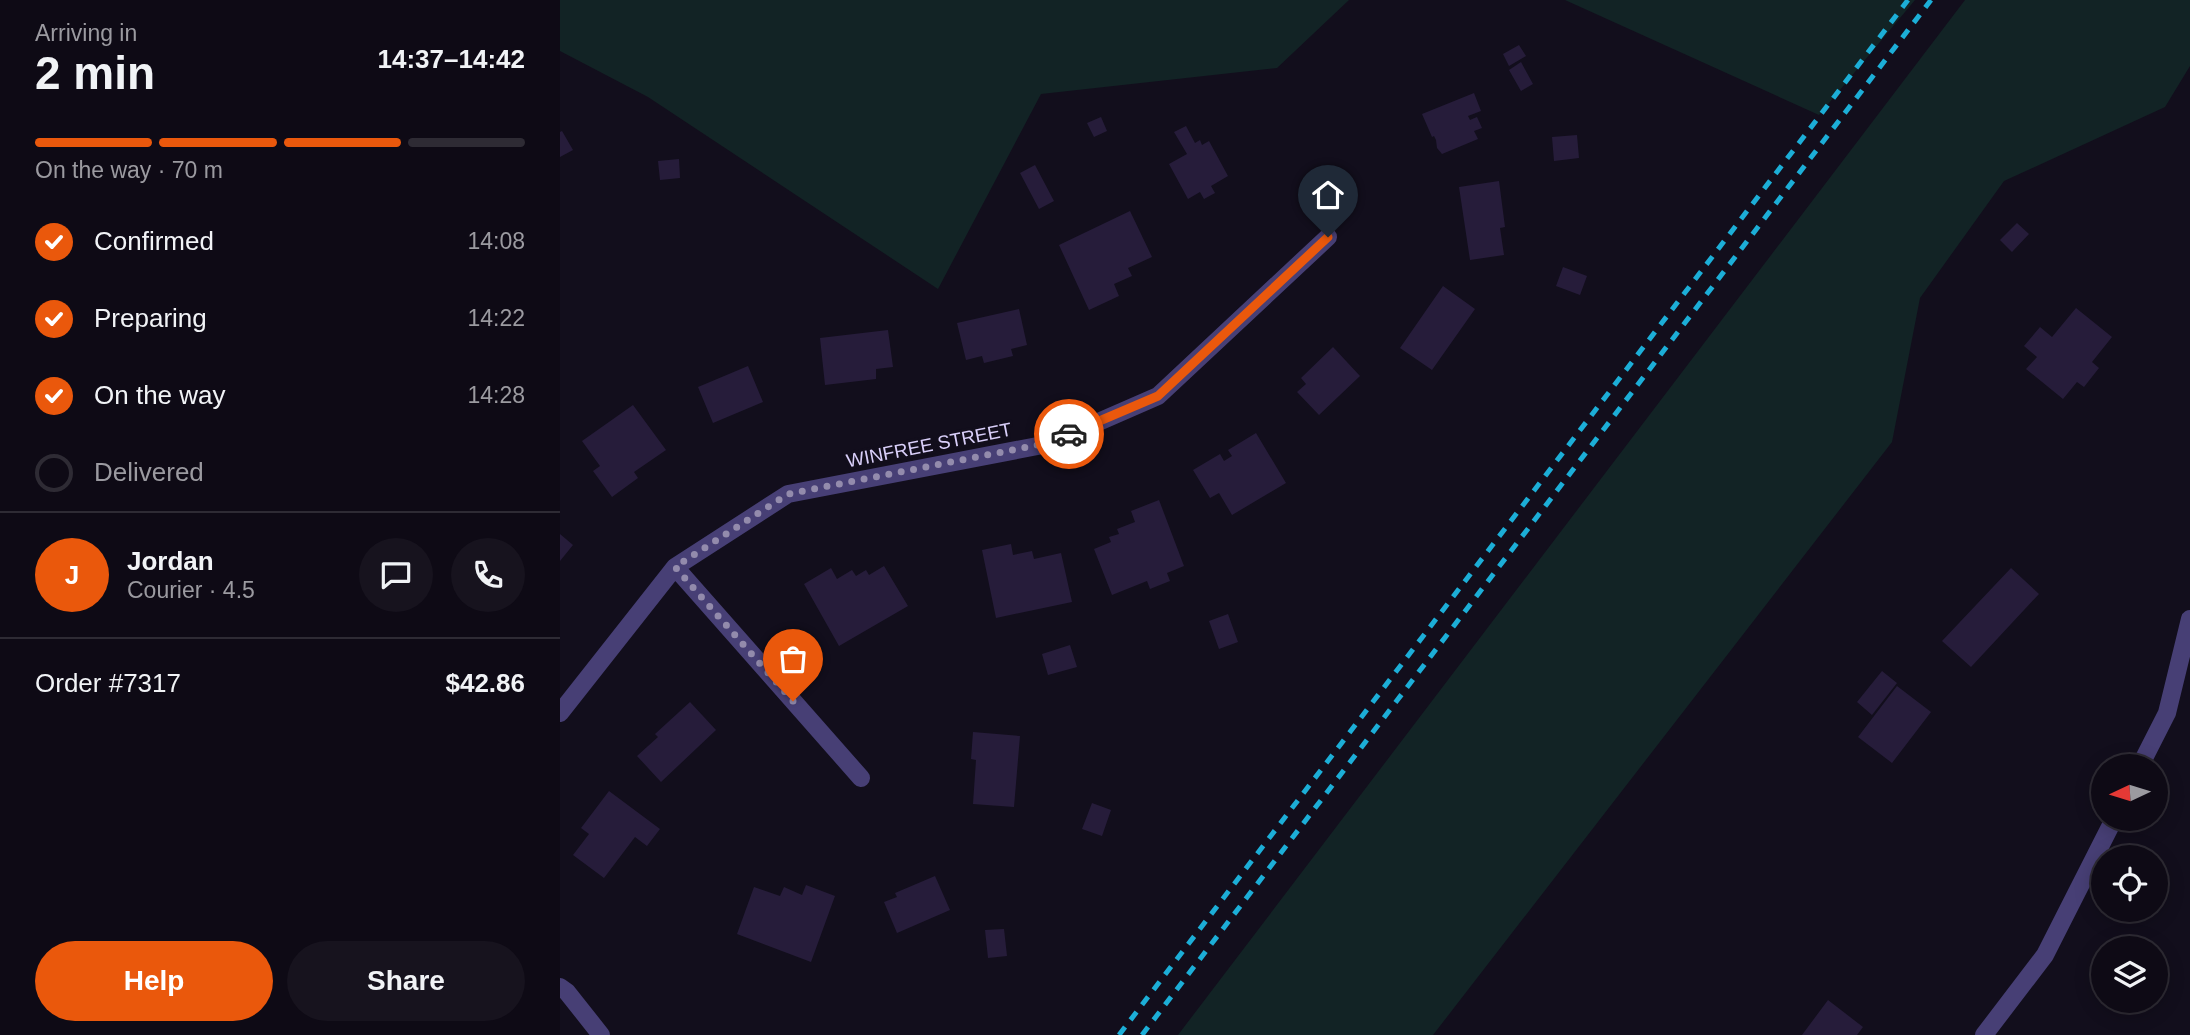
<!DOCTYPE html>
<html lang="en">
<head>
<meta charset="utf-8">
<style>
	body { margin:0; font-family:Arial,sans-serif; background:#17131e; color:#f1f3f6; height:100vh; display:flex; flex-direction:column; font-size:26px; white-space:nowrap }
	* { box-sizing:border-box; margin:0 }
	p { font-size:23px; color:#9b9aa0 }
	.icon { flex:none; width:38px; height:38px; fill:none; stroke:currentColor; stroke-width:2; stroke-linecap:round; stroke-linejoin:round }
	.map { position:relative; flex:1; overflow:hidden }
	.sheet { display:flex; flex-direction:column; background:#0e0a15; width:560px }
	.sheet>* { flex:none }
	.needle { width:46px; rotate:266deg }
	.tools { position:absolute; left:1531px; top:754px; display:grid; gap:14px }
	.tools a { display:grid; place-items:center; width:77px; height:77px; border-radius:50%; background:#0e0a15; box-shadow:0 4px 18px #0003,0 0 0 2px #2e2b34; font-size:35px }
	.pin { position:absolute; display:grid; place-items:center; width:60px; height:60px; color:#fff; margin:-72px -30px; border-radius:50% 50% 50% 0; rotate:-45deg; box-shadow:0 0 7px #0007 }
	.pin .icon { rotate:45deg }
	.courier { position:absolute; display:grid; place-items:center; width:70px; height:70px; margin:-35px; border:5px solid #ea580c; border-radius:50%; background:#fff; color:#222; box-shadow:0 2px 9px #0007 }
	.head em { font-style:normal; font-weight:700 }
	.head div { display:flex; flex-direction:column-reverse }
	.head { display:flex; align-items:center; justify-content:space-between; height:119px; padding:0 35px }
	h1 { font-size:46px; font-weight:700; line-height:52px }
	.bar { display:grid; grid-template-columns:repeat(4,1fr); gap:10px 7px; align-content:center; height:84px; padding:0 35px }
	.bar i { height:9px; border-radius:5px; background:#2e2b34 }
	.bar .on { background:#ea580c }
	.bar p { grid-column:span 4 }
	.line { display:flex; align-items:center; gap:18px; padding:0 35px; border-top:2px solid #2e2b34 }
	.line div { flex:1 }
	.round { display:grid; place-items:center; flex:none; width:74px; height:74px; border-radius:37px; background:#17131e }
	ol { padding:0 35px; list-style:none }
	li { display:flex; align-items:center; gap:21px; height:77px }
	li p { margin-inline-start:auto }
	li .icon { padding:7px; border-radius:50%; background:#ea580c; color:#fff; stroke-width:4 }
	li:last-child { color:#9b9aa0 }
	li i { width:38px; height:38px; border:4px solid #2e2b34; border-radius:50% }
	.action { display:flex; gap:14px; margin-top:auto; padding:14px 35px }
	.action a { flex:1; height:80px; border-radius:42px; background:#ea580c; color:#fff; font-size:28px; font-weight:700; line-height:80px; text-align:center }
	.action a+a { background:#17131e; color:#f1f3f6 }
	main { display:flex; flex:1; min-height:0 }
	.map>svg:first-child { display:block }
</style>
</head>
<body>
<main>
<section class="sheet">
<div class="head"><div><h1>2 min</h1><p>Arriving in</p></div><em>14:37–14:42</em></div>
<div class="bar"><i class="on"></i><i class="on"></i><i class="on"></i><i></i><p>On the way · 70 m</p></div>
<ol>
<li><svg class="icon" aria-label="check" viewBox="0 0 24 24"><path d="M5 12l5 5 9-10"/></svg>Confirmed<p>14:08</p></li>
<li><svg class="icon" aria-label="check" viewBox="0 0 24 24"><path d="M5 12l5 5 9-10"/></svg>Preparing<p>14:22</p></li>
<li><svg class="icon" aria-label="check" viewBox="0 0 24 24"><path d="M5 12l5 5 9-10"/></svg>On the way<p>14:28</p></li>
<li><i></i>Delivered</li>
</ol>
<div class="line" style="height:126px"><b class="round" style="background:#ea580c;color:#fff">J</b><div><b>Jordan</b><p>Courier · 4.5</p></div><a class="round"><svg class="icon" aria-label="chat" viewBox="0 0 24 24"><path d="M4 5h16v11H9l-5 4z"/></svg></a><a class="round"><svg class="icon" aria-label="phone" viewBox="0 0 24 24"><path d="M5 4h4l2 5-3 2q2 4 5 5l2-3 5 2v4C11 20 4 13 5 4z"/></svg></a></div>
<div class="line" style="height:91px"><div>Order #7317</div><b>$42.86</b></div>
<div class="action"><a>Help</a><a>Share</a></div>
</section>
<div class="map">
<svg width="1630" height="1035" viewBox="0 0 1630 1035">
	<rect width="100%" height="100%" fill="#120e1c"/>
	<!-- green -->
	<path fill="#122325" d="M0,0h789l-72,68 -236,26 -103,195 -290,-192 -88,-46z
		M1005,0h350l-96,115z
		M1405,0h225v66l-25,41 -161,74 -84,117 -28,144 -459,593h-255z"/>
	<!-- building -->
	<path fill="#261c3a" d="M959,45l7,11 -17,10 -6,-12z
		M961,62l12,22 -12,7 -12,-21z
		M914,93l7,18 -13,5 2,4 7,-3 5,11 -8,3 4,8 -36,15 -5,-6 -1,-8 -2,-4 -2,1 -10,-23z
		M541,117l6,14 -13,6 -7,-14z
		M626,126l9,17 5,-3 2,5 7,-4 19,35 -17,10 4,7 -11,6 -4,-7 -12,7 -19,-35 18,-10 -13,-22z
		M2,131l11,19 -13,7v-25z
		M1017,135l2,23 -25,3 -2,-24z
		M119,159l1,19 -20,2 -2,-19z
		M475,165l19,36 -15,8 -19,-36z
		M939,181l6,46 -5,1 4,27 -34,5 -11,-73z
		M570,211l22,46 -24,11 4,8 -18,8 5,12 -30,14 -30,-65z
		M1457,223l12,11 -17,18 -12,-12z
		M1003,267l24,9 -7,19 -24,-9z
		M883,286l32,23 -43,61 -32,-22z
		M1516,308l36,29 -20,25 7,6 -15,19 -7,-5 -14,17 -37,-30 11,-12 -13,-11 16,-19 12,10z
		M459,309l8,36 -16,4 2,7 -29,7 -2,-7 -16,4 -9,-37z
		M328,330l5,37 -17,2v10l-51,6 -5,-47z
		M773,347l27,29 -41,39 -22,-23 9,-8 -5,-6z
		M188,366l15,36 -50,21 -15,-36z
		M73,405l33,45 -32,22 4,6 -26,19 -19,-26 7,-5 -18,-25z
		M696,433l30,50 -54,32 -13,-22 -9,5 -17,-28 27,-16 4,7 8,-5 -4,-6z
		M599,500l25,66 -17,7 3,8 -20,8 -3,-8 -35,14 -18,-46 17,-7 -2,-5 10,-3 -2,-5 18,-7 -4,-11z
		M0,534l13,11 -13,16z
		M451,544l2,11 19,-4 2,8 27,-6 11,49 -76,16 -14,-68z
		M324,566l24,40 -69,40 -35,-62 27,-16 6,11 15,-9 4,6 10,-6 3,5z
		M1451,568l28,26 -68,73 -29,-26z
		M668,614l10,28 -19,7 -10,-28z
		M510,645l7,22 -29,8 -6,-21z
		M1322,671l15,12 -25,32 -15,-13z
		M1337,686l34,26 -39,51 -34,-26z
		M130,702l26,28 -55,52 -24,-26 21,-19 -3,-3z
		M413,732l47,4 -6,71 -41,-3 3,-44 -5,-1z
		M49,791l51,38 -13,17 -12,-9 -31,41 -31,-23 16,-21 -8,-6z
		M532,803l19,7 -9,26 -20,-7z
		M375,876l15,34 -53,23 -13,-31 13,-5 -2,-4z
		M246,885l29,11 -24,66 -74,-28 17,-47 26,9 4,-9 18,8z
		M444,929l3,27 -19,2 -3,-28z
		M1268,1000l35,27 -6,8h-55z"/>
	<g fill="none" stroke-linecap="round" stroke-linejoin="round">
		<!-- lane -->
		<path stroke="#473f75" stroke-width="18" d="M0,987l7,5 34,43"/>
		<!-- street -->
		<path stroke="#473f75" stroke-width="18" d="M115,567l186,211
			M0,713l115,-146 113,-73 260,-50 110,-48 170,-159
			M1580,766l27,-53 23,-94
			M1424,1035l61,-80 69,-136"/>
		<!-- rail -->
		<path stroke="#1caed7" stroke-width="5" stroke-dasharray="10 9" stroke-linecap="butt" d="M559,1035l789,-1035
			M582,1035l789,-1035"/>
	</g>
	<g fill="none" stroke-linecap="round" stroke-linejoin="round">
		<!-- done -->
		<path stroke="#938bac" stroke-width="7" stroke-dasharray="0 12.6" d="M233,701l-118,-134 113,-73 260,-51 21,-9"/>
		<!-- route -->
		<path stroke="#ea580c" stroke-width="9" d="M509,434l89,-38 170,-159"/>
	</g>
	<g text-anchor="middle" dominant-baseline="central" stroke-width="6" stroke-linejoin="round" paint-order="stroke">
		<!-- street labels -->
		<g font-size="19" fill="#d9cff9" stroke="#120e1c">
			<text transform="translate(369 445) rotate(-11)">WINFREE STREET</text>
		</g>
	</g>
</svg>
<div class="tools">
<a><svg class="needle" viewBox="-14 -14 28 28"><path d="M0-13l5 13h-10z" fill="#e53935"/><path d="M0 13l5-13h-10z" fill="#9b9aa0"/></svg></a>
<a><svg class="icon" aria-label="locate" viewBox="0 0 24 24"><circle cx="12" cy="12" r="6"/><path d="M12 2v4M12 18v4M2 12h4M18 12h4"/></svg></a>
<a><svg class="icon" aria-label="layers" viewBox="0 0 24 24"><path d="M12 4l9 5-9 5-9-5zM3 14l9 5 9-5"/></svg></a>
</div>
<div class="pin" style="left:233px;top:701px;background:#ea580c"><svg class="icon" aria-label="bag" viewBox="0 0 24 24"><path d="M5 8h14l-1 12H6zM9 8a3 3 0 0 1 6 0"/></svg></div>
<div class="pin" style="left:768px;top:237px;background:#1f2937"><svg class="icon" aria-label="home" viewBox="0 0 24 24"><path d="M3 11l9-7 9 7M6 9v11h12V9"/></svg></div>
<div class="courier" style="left:509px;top:434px"><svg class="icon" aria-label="car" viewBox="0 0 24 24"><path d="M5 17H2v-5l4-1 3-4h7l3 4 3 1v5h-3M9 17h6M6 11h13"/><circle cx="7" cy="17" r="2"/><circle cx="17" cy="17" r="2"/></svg></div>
</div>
</main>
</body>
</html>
